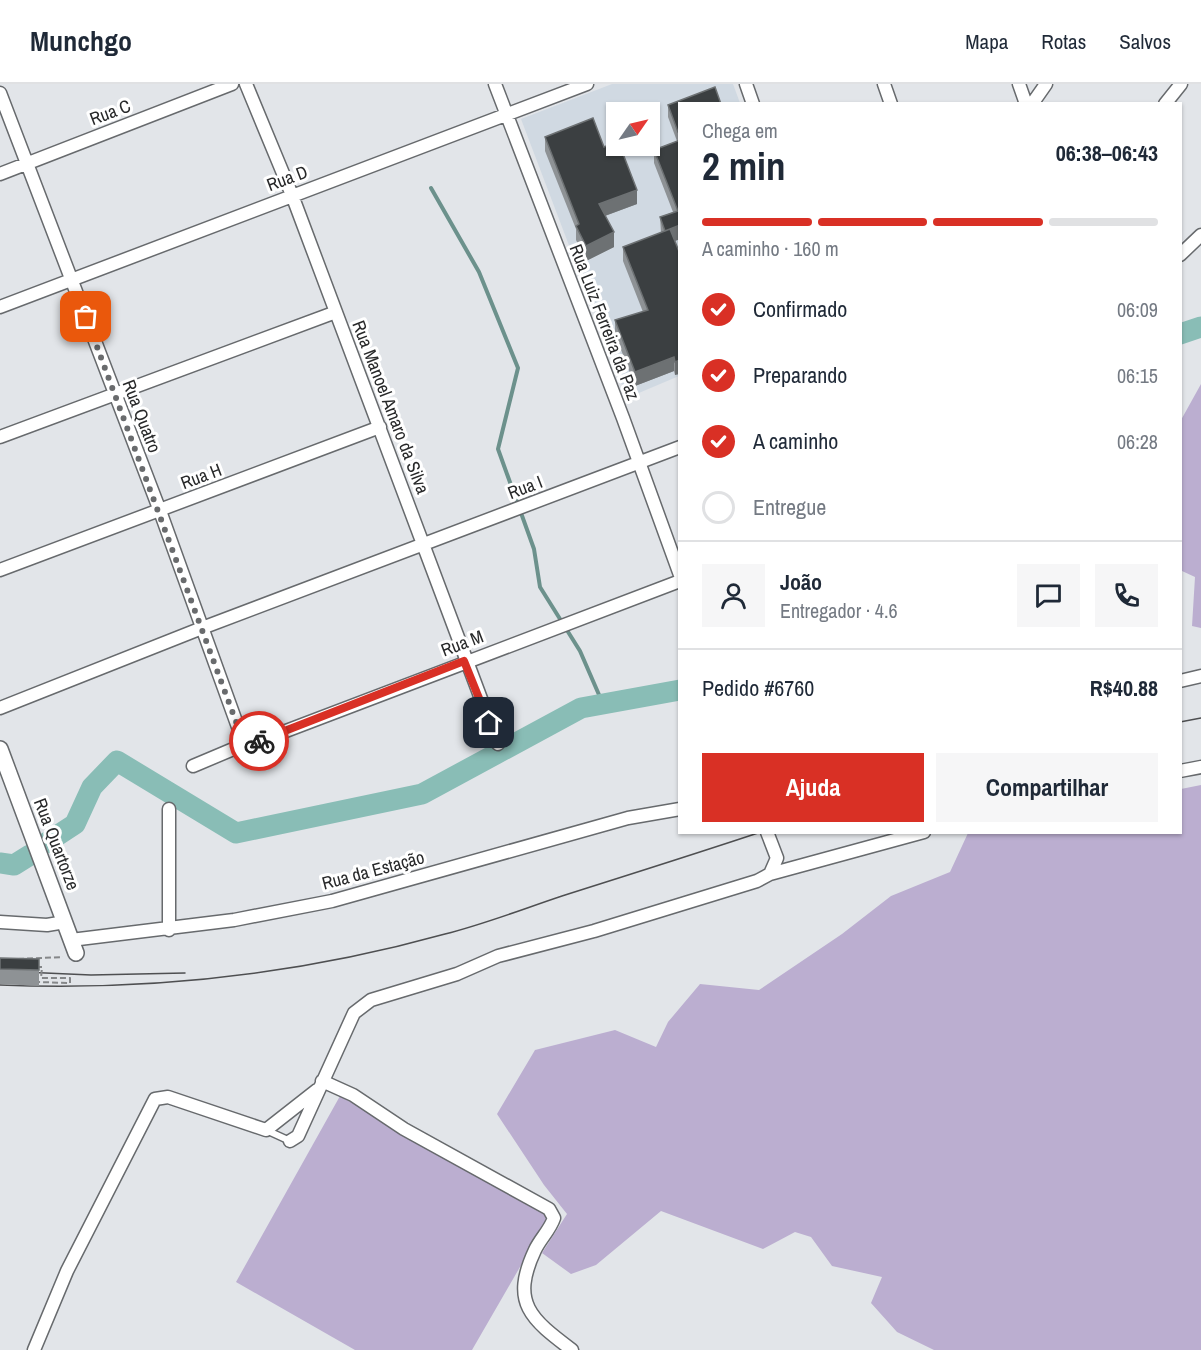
<!DOCTYPE html>
<html lang="pt">
<head>
<meta charset="utf-8">
<style>
	body { margin:0; font-family:"Archivo Narrow",sans-serif; background:#f6f6f7; color:#1f2937; height:100vh; display:flex; flex-direction:column; font-size:22px; white-space:nowrap }
	* { box-sizing:border-box; margin:0 }
	p { font-size:20px; color:#747a83 }
	.icon { flex:none; width:33px; height:33px; fill:none; stroke:currentColor; stroke-width:2; stroke-linecap:round; stroke-linejoin:round }
	.map { position:relative; flex:1; overflow:hidden }
	.details { position:absolute; left:678px; top:18px; width:504px; height:732px; display:flex; flex-direction:column; background:#fff; border-radius:0px; box-shadow:0 2px 4px #0004 }
	.details>* { flex:none }
	.needle { width:39px; rotate:56deg }
	.controls { position:absolute; left:606px; top:18px; display:grid; gap:12px }
	.controls a { display:grid; place-items:center; width:54px; height:54px; border-radius:0px; background:#fff; box-shadow:0 2px 4px #0004; font-size:30px }
	.pin { position:absolute; display:grid; place-items:center; width:51px; height:51px; color:#fff; margin:-26px; border-radius:12px; box-shadow:0 3px 9px #0006 }
	.courier { position:absolute; display:grid; place-items:center; width:60px; height:60px; margin:-30px; border:4px solid #d93025; border-radius:50%; background:#fff; color:#222; box-shadow:0 2px 8px #0007 }
	.summary em { font-style:normal; font-weight:700 }
	.summary div { display:flex; flex-direction:column-reverse }
	.summary { display:flex; align-items:center; justify-content:space-between; height:102px; padding:0 24px }
	h1 { font-size:39px; font-weight:700; line-height:45px }
	.bar { display:grid; grid-template-columns:repeat(4,1fr); gap:9px 6px; align-content:center; height:72px; padding:0 24px }
	.bar i { height:8px; border-radius:4px; background:#e0e1e3 }
	.bar .active { background:#d93025 }
	.bar p { grid-column:span 4 }
	.line { display:flex; align-items:center; gap:15px; padding:0 24px; border-top:2px solid #e0e1e3 }
	.line div { flex:1 }
	.round { display:grid; place-items:center; flex:none; width:63px; height:63px; border-radius:0px; background:#f6f6f7 }
	ol { padding:0 24px; list-style:none }
	li { display:flex; align-items:center; gap:18px; height:66px }
	li p { margin-inline-start:auto }
	li .icon { padding:6px; border-radius:50%; background:#d93025; color:#fff; stroke-width:4 }
	li:last-child { color:#747a83 }
	li i { width:33px; height:33px; border:3px solid #e0e1e3; border-radius:50% }
	.action { display:flex; gap:12px; margin-top:auto; padding:12px 24px }
	.action a { flex:1; height:69px; border-radius:0px; background:#d93025; color:#fff; font-size:24px; font-weight:700; line-height:69px; text-align:center }
	.action a+a { background:#f6f6f7; color:#1f2937 }
	header { display:flex; align-items:center; gap:36px; box-sizing:border-box; height:84px; padding:0 30px; background:#fff; border-bottom:2px solid #e0e1e3 }
	header strong { font-size:28px }
	nav { display:flex; gap:33px; margin-inline-start:auto; font-size:21px }
	.map>svg:first-child { display:block }
</style>
</head>
<body>
<header>
<strong>Munchgo</strong>
<nav><a>Mapa</a><a>Rotas</a><a>Salvos</a></nav>
</header>
<div class="map">
<svg width="1201" height="1266" viewBox="0 0 1201 1266">
	<rect width="100%" height="100%" fill="#e2e5e9"/>
	<!-- built -->
	<path fill="#d0d9e2" fill-rule="evenodd" d="M612,0h121l7,19 -60,1 -1,272 -52,22 -106,-279zM616,28h34v34h-34z"/>
	<!-- green -->
	<path fill="#bbaed0" d="M1201,300v244l-9,-2 3,-49 -13,-6 -1,2v-153z
		M1201,701v565h-267l-37,-18 -26,-29 11,-26 -50,-11 -21,-29 -16,-5 -32,17 -102,-38 -65,54 -25,9 -29,-21 25,-39 -23,-29 -47,-71 38,-64 80,-20 41,17 12,-25 32,-38 59,6 83,-56 49,-38 59,-24 18,-39 212,-1 1,-43z
		M340,1012l210,119 -78,135h-117l-119,-68z"/>
	<g fill="none" stroke-linecap="round" stroke-linejoin="round">
		<!-- stream -->
		<path stroke="#6c918c" stroke-width="4" d="M431,104l48,84 39,96 -20,81 36,100 6,38 40,64 23,53"/>
		<!-- river -->
		<path stroke="#89bdb6" stroke-width="21" d="M1180,250l21,-7
			M46,759l29,-19 17,-37 25,-26 119,72 186,-39 159,-86 99,-18
			M0,779l14,2 16,-10"/>
		<!-- service casing -->
		<g stroke="#676a6d" stroke-width="9">
			<path id="service" d="M266,1046l24,11"/>
		</g>
		<!-- minor casing -->
		<g stroke="#676a6d" stroke-width="15">
			<path id="minor" d="M246,0l46,111 206,549
				M495,0l128,334 57,157
				M746,0l7,20
				M884,0l7,20
				M1019,0l7,20
				M0,9l160,418 78,216 12,15h7l423,-161
				M1032,20l14,-20
				M1165,20l16,-20
				M0,90l232,-90
				M1180,171l21,-20
				M0,223l587,-223
				M0,353l336,-125
				M0,486l380,-143
				M1180,597l21,-5
				M0,624l202,-80 478,-181
				M193,682l57,-24
				M1180,687l21,-4
				M770,790l154,-42
				M0,838l47,3 18,-3
				M169,846v-121
				M71,856l163,-20 98,-19 296,-83 52,-9
				M322,997l31,14 51,34 145,80 5,9c-4,12 -14,21 -19,32 -25,53 -4,69 37,100
				M290,1057l8,-5 56,-123 17,-13 86,-26 41,-18 96,-25 163,-50 13,-7 7,-16 -10,-26
				M34,1266l33,-79 88,-172 13,-2 98,33 51,-40"/>
		</g>
		<!-- tertiary casing -->
		<g stroke="#676a6d" stroke-width="18">
			<path id="tertiary" d="M0,665l76,204"/>
		</g>
		<!-- path -->
		<path stroke="#858789" stroke-width="2" stroke-dasharray="6 3" stroke-linecap="butt" d="M18,875l45,-2"/>
		<!-- service -->
		<use href="#service" stroke="#fff" stroke-width="6"/>
		<!-- minor -->
		<use href="#minor" stroke="#fff" stroke-width="12"/>
		<!-- tertiary -->
		<use href="#tertiary" stroke="#fff" stroke-width="15"/>
		<!-- tram -->
		<path stroke="#4e4f51" stroke-width="1.5" d="M1180,638l21,-4
			M0,887l91,4 94,-2
			M0,901c149,6 301,-11 445,-51 40,-10 78,-25 117,-38 66,-21 133,-42 199,-64"/>
		<!-- path-bridge -->
		<path stroke="#858789" stroke-width="2" stroke-dasharray="6 3" stroke-linecap="butt" d="M36,883h6l-1,11h29v5l-33,-1"/>
	</g>
	<!-- wall -->
	<path fill="#8e9295" d="M680,20v135l-6,2 6,13 -5,121 -1,-4 -39,15 -20,-52v-14l28,-8 -20,-51v-14l38,-14 -1,-16 13,-5 -19,-49v-13l23,-9 -9,-24v-12z
		M545,53l59,10 33,57 -32,12 9,31 -28,14 -10,-21v-11l-31,-78z
		M0,874l39,1v27l-39,-2z"/>
	<!-- shaded-wall -->
	<path fill="#6d7173" d="M637,106v14l-38,14v-14z
		M680,141v14l-15,6v-14z
		M614,148v15l-28,14v-15z
		M674,273v14l-39,15v-14z
		M680,276v14l-5,1v-13z"/>
	<!-- building -->
	<path fill="#3b3f41" stroke="#6d7173" stroke-width="1.5" d="M715,3l6,17h-41v27l-2,1 -10,-27z
		M593,34l11,29 12,-5v4h4l17,44 -38,14 15,28 -28,14 -10,-20 3,-2 -34,-87z
		M680,56v85l-15,6 -5,-14 18,-6 -24,-61z
		M670,145l10,25v106l-5,2 -1,-5 -39,15 -20,-52 33,-10 -25,-63z
		M0,874l39,1v11l-39,-1z"/>
	<g fill="none" stroke-linecap="round" stroke-linejoin="round">
		<!-- done -->
		<path stroke="#696b6d" stroke-width="6" stroke-dasharray="0 10.8" d="M86,233l152,410 12,15 9,-1"/>
		<!-- route -->
		<path stroke="#d93025" stroke-width="8" d="M259,657l205,-80 25,62"/>
	</g>
	<g text-anchor="middle" dominant-baseline="central" stroke-width="6" stroke-linejoin="round" paint-order="stroke">
		<!-- street labels -->
		<g font-size="18" fill="#28292a" stroke="#fff">
			<text transform="translate(110 28) rotate(-21)">Rua C</text>
			<text transform="translate(287 94) rotate(-21)">Rua D</text>
			<text transform="translate(605 238) rotate(69)">Rua Luiz Ferreira da Paz</text>
			<text transform="translate(391 323) rotate(69)">Rua Manoel Amaro da Silva</text>
			<text transform="translate(142 332) rotate(69)">Rua Quatro</text>
			<text transform="translate(201 392) rotate(-21)">Rua H</text>
			<text transform="translate(525 403) rotate(-21)">Rua I</text>
			<text transform="translate(462 559) rotate(-21)">Rua M</text>
			<text transform="translate(57 760) rotate(69)">Rua Quartorze</text>
			<text transform="translate(373 786) rotate(-15)">Rua da Estação</text>
		</g>
	</g>
</svg>
<div class="controls">
<a><svg class="needle" viewBox="-14 -14 28 28"><path d="M0-13l5 13h-10z" fill="#e53935"/><path d="M0 13l5-13h-10z" fill="#747a83"/></svg></a>
</div>
<div class="pin" style="left:86px;top:233px;background:#ea580c"><svg class="icon" aria-label="bag" viewBox="0 0 24 24"><path d="M5 8h14l-1 12H6zM9 8a3 3 0 0 1 6 0"/></svg></div>
<div class="pin" style="left:489px;top:639px;background:#1f2937"><svg class="icon" aria-label="home" viewBox="0 0 24 24"><path d="M3 11l9-7 9 7M6 9v11h12V9"/></svg></div>
<div class="courier" style="left:259px;top:657px"><svg class="icon" aria-label="bike" viewBox="0 0 24 24"><circle cx="6" cy="16" r="4"/><circle cx="18" cy="16" r="4"/><path d="M6 16l4-8h5l3 8M10 8l3 8H6M13 5h3"/></svg></div>
<section class="details">
<div class="summary"><div><h1>2 min</h1><p>Chega em</p></div><em>06:38–06:43</em></div>
<div class="bar"><i class="active"></i><i class="active"></i><i class="active"></i><i></i><p>A caminho · 160 m</p></div>
<ol>
<li><svg class="icon" aria-label="check" viewBox="0 0 24 24"><path d="M5 12l5 5 9-10"/></svg>Confirmado<p>06:09</p></li>
<li><svg class="icon" aria-label="check" viewBox="0 0 24 24"><path d="M5 12l5 5 9-10"/></svg>Preparando<p>06:15</p></li>
<li><svg class="icon" aria-label="check" viewBox="0 0 24 24"><path d="M5 12l5 5 9-10"/></svg>A caminho<p>06:28</p></li>
<li><i></i>Entregue</li>
</ol>
<div class="line" style="height:108px"><a class="round"><svg class="icon" aria-label="person" viewBox="0 0 24 24"><circle cx="12" cy="8" r="4"/><path d="M4 21q1-7 8-7t8 7"/></svg></a><div><b>João</b><p>Entregador · 4.6</p></div><a class="round"><svg class="icon" aria-label="chat" viewBox="0 0 24 24"><path d="M4 5h16v11H9l-5 4z"/></svg></a><a class="round"><svg class="icon" aria-label="phone" viewBox="0 0 24 24"><path d="M5 4h4l2 5-3 2q2 4 5 5l2-3 5 2v4C11 20 4 13 5 4z"/></svg></a></div>
<div class="line" style="height:78px"><div>Pedido #6760</div><b>R$40.88</b></div>
<div class="action"><a>Ajuda</a><a>Compartilhar</a></div>
</section>
</div>
</body>
</html>
